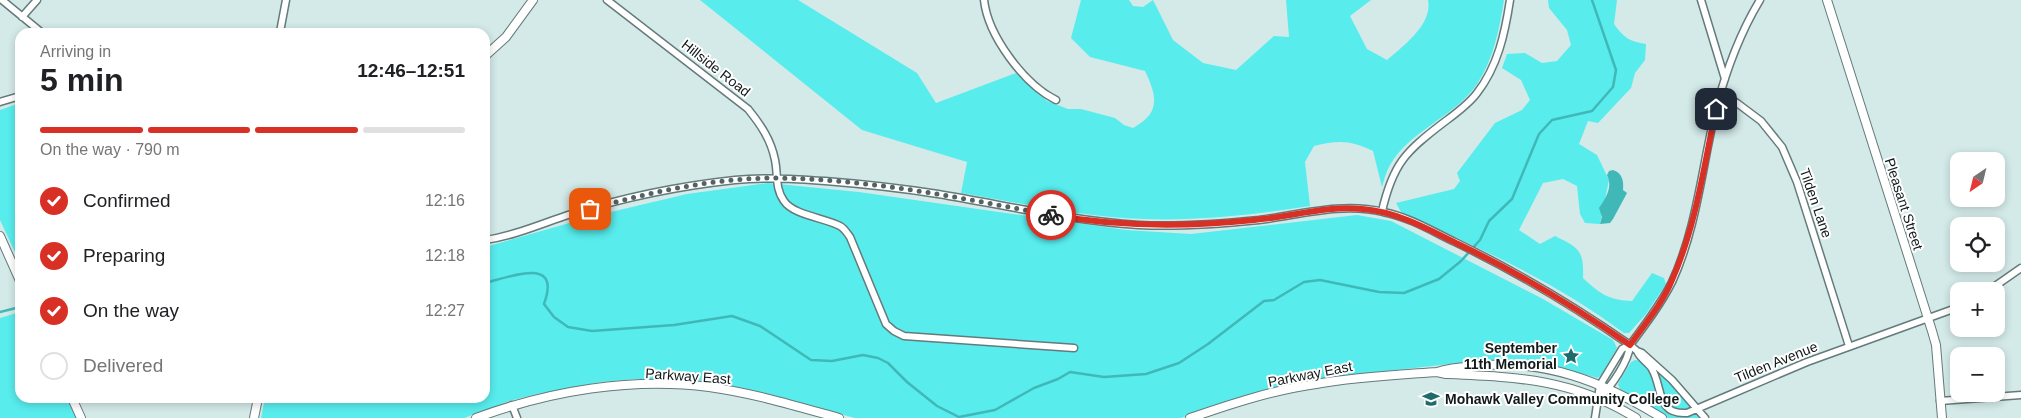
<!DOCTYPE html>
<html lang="en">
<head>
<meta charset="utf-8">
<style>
	body { margin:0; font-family:Helvetica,sans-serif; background:#f6f6f6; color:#202124; height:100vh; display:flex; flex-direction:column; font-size:19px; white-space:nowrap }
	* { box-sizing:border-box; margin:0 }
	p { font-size:16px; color:#757577 }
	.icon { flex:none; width:28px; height:28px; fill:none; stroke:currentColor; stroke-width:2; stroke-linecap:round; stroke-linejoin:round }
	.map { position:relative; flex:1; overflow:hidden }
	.panel { position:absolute; left:15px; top:28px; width:475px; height:375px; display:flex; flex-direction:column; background:#fff; border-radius:15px; box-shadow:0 2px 8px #0003 }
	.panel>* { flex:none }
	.needle { width:32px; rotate:215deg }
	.buttons { position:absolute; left:1950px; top:152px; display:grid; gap:10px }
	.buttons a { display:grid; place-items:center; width:55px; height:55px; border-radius:10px; background:#fff; box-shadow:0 2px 8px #0003; font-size:25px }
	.pin { position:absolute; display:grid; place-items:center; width:42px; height:42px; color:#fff; margin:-21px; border-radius:10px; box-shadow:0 2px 8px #0006 }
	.courier { position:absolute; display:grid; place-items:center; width:50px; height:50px; margin:-25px; border:4px solid #d93025; border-radius:50%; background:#fff; color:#222; box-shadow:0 1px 6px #0007 }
	.headline em { font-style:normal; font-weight:600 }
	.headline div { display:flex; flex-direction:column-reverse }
	.headline { display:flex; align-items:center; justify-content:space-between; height:85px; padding:0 25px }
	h1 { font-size:32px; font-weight:600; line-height:38px }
	.bar { display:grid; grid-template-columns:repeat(4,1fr); gap:8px 5px; align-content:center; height:60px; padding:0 25px }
	.bar i { height:6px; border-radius:4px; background:#e0e0e0 }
	.bar .active { background:#d93025 }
	.bar p { grid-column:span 4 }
	ol { padding:0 25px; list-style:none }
	li { display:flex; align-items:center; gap:15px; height:55px }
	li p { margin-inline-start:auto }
	li .icon { padding:5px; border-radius:50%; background:#d93025; color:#fff; stroke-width:4 }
	li:last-child { color:#757577 }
	li i { width:28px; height:28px; border:2px solid #e0e0e0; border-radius:50% }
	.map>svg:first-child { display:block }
</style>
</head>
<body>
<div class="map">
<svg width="2021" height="418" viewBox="0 0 2021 418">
	<rect width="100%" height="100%" fill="#d3eae9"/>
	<!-- green -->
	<path fill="#58eced" d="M700,0h98l119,73 19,30 80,-30 31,28 21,8h13l34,9 9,7 9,3c28,-15 24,-32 12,-57l-55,-14 -19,-19 10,-38h48l4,6 10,1 10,-7 20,40 30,23 33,7 38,-34 15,1 -3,-37h85l-21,16 17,33 20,11c16,-14 46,-36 41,-60h76c-5,30 -10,58 -27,84 -22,33 -67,46 -87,81 -4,7 -6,15 -8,22l-9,-36c-22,-11 -35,-11 -59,-5l-9,16 5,44c-56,9 -111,15 -167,13 -61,-2 -122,-16 -182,-26l6,-31 -105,-32z
		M1548,0h69l-3,24c9,13 16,18 32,20l-1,16 -10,13 -4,15 -33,35 -10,-2 -9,23 18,11 12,25 -9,44 -15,-1 -5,-9 -3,-28 -14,-7 -20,4 -24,47 21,14 15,-8c24,12 29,14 28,42 17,16 26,22 49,23l20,-28 12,5 2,6 -20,30 -17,19h-5c-68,-51 -147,-86 -223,-121l-5,-9 58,-14 6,-8 -3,-8 38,-50 27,-13 8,-10 -9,-20 -19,-12 5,-14 18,-1 17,10 15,-2 14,-16 -4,-15 -18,-22z
		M20,103v160l-20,-43v-110z
		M768,183l91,9 267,38 65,4 166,-19 34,6 152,78 70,41 4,8 -15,26 -4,4 -54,-14 -26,-3h-41l-152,17 -32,6 -71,20 -41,14h-326l-104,-28 -42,-7 -74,-4 -34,3 -68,13 -24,6 -45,17h-203l4,-20h220v-151l109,-31 93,-22z
		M20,312v86h48l9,20h-77v-100z
		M1635,360c27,2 11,56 46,57 5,1 11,-2 16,-3l3,4h-32l-48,-29 -2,-4 1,-3 12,-20z
		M1659,372l33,36 -10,3 -12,-4 -13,-34z"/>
	<!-- water -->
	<path fill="#40b8b8" d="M1613,170c9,3 11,10 10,20l4,3 -14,26 -3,4 -10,1 2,-7 -3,-9c7,-10 14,-21 8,-33l2,-4z"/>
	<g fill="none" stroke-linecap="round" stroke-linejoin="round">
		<!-- stream -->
		<path stroke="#40b8b8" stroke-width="2.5" d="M485,283c25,-6 77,-28 59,21l10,13 14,10 24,4 82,-6 58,-9 28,10 51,34 21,1 31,-6 15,3 10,5 19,19 30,24 22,11 36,-7 39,-22 24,-9 12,-7 34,5 42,-3 33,-11 29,-19 56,-43 10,-1 30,-18 16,-2 59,12 25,1 35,-14 22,-18 19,-21 9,-19 23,-22 27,-65 13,-14 40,-9 21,-24 3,-17 -24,-70
			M0,312l20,-5"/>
		<!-- minor casing -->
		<g stroke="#657a7a" stroke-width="9">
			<path id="minor" d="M2,0l39,32
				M607,0l141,109c13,16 23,31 27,51 3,14 0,29 9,41 9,14 41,17 56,25 4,2 7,7 10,11l36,87 8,7 10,5 170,12
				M984,0c4,36 40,84 72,100
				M1701,0l24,79
				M22,17l15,-17
				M280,32l6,-32
				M1721,94l16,9 24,18 21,26 15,35 52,164
				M0,102l20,-6
				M1382,211c11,-47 23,-59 61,-88 12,-9 25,-18 34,-30 21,-27 28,-60 33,-93
				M485,240c29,-4 58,-17 86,-26 54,-17 108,-28 164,-34 30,-3 60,-1 90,1 38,3 75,7 113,13 67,11 133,27 201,31 40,2 80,-1 120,-5 40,-5 84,-18 124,-8 26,5 49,19 72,30 62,30 119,64 175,103l7,6 5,2 30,27 33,38
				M1988,291l33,-23
				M1637,351c3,8 11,11 15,18 11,19 4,46 35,44l120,-51 152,-55
				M1599,398c12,-11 30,-37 31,-53 15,-20 31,-41 42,-63 25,-54 30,-116 44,-173 10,-38 24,-76 44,-109
				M1940,401l81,-6
				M512,405l5,13
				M1595,418l5,-33 22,-36 8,-4"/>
		</g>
		<!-- tertiary casing -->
		<g stroke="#657a7a" stroke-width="10">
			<path id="tertiary" d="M1827,0l105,331 4,14 6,73
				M485,56l21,-19 27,-37
				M0,236l20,45
				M1437,372l9,2c72,3 127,5 190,44
				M72,398l9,20
				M254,418l4,-20
				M476,418c73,-27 155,-41 233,-31 44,6 87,19 130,31
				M1190,418c41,-14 83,-28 126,-34 40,-7 80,-9 121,-12 12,-4 25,-5 38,-6 69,-8 129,16 187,52"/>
		</g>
		<!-- minor -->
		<use href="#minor" stroke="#fff" stroke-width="6"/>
		<!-- tertiary -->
		<use href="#tertiary" stroke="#fff" stroke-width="8"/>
	</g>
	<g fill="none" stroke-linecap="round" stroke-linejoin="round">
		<!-- done -->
		<path stroke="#556262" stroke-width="5" stroke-dasharray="0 9" d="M590,209c61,-17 123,-31 187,-31 92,1 184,20 274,37"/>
		<!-- route -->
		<path stroke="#d93025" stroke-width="6" d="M1051,215c68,12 135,12 203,5 36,-3 74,-15 109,-11 35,3 65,20 95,35 61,29 117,63 172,101 15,-21 32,-41 42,-65 24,-54 32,-114 44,-171"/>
	</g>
	<!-- icons -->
	<defs>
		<g id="sight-bare" transform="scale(1.35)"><path d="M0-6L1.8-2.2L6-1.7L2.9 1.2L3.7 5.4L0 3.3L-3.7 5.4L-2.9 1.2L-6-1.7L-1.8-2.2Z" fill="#1f6b6c" stroke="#fff" stroke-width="2.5" paint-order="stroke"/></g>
		<g id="university-bare" transform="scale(1.35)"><path d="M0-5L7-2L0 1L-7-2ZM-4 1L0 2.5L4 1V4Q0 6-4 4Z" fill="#1f6b6c" stroke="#fff" stroke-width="2.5" paint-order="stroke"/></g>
	</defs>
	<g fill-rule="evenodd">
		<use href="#sight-bare" x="1571" y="356"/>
		<use href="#university-bare" x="1431" y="399"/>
	</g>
	<g text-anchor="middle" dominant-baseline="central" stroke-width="4" stroke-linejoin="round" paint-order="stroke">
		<!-- street labels -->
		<g font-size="14" fill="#111919" stroke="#fff">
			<text transform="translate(716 68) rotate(38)">Hillside Road</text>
			<text transform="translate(1816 203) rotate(71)">Tilden Lane</text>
			<text transform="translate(1904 204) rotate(72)">Pleasant Street</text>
			<text transform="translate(1776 362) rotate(-22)">Tilden Avenue</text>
			<text transform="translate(1310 374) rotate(-11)">Parkway East</text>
			<text transform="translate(688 376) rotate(4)">Parkway East</text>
		</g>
		<!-- poi labels -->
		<g font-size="14" font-weight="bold" fill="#111919" stroke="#fff" text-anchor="end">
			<text x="1557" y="348">September<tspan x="1557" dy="16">11th Memorial</tspan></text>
			<text x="1445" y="399" text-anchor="start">Mohawk Valley Community College</text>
		</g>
	</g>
</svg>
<div class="buttons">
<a><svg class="needle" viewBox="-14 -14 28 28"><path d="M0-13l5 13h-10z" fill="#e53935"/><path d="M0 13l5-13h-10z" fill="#757577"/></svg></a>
<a><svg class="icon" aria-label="locate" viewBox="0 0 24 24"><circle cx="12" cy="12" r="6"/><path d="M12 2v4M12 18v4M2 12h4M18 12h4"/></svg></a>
<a>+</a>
<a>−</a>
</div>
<div class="pin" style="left:590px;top:209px;background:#ea580c"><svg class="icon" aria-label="bag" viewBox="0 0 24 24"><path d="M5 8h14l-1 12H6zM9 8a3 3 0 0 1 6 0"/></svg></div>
<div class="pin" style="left:1716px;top:109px;background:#1f2937"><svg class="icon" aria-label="home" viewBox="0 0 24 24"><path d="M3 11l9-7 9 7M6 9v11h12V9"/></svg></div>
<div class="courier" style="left:1051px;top:215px"><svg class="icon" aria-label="bike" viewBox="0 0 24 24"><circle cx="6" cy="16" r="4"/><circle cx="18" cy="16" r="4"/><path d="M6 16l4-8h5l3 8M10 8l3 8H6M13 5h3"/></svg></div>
<section class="panel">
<div class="headline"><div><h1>5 min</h1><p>Arriving in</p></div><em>12:46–12:51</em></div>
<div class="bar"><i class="active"></i><i class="active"></i><i class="active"></i><i></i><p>On the way · 790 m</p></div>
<ol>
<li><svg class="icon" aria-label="check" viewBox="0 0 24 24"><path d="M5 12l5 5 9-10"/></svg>Confirmed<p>12:16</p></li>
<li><svg class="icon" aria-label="check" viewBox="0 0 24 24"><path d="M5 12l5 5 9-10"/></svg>Preparing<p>12:18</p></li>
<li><svg class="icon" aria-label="check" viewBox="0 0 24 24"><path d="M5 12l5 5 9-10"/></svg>On the way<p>12:27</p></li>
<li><i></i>Delivered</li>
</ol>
</section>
</div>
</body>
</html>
